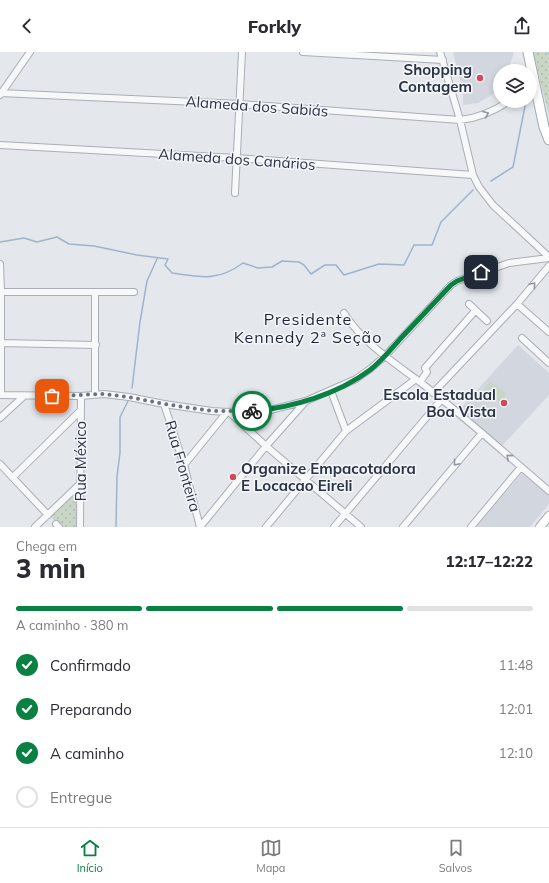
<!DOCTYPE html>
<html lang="pt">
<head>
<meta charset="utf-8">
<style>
	body { margin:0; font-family:Mulish,sans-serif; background:#f7f7f7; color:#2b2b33; height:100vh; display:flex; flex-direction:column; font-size:15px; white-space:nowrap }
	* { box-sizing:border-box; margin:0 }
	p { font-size:13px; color:#7c7c81 }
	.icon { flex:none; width:22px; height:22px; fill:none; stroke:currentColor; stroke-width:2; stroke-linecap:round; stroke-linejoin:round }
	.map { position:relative; height:475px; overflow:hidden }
	.panel { display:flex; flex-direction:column; background:#fff; flex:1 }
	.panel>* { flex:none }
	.fabs { position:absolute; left:493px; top:12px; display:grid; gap:8px }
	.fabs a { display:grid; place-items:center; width:44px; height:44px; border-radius:50%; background:#fff; box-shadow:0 2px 6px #0003; font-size:20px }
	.pin { position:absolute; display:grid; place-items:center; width:34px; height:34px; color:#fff; margin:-17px; border-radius:8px; box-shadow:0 2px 6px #0006 }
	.courier { position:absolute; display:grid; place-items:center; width:40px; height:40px; margin:-20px; border:3px solid #0b8043; border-radius:50%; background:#fff; color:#222; box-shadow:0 1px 5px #0007 }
	.overview em { font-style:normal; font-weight:800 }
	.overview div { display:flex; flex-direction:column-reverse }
	.overview { display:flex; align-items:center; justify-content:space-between; height:68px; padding:0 16px }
	h1 { font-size:26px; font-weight:800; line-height:30px }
	.bar { display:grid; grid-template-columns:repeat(4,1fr); gap:6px 4px; align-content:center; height:48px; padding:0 16px }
	.bar i { height:5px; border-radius:3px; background:#e1e1e2 }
	.bar .active { background:#0b8043 }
	.bar p { grid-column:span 4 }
	ol { padding:0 16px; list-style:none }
	li { display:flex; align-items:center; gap:12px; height:44px }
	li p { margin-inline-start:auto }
	li .icon { padding:4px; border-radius:50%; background:#0b8043; color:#fff; stroke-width:4 }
	li:last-child { color:#7c7c81 }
	li i { width:22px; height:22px; border:2px solid #e1e1e2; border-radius:50% }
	header { display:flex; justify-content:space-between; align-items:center; height:52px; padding:0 16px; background:#fff; font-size:18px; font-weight:800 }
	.tabs { display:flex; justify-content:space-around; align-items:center; height:56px; border-top:1px solid #e1e1e2; background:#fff; font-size:11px; color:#7c7c81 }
	.tabs a { display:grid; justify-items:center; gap:2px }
	.tabs .active { color:#0b8043 }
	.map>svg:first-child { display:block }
</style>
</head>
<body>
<header><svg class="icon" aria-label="back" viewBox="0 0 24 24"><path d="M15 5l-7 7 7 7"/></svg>Forkly<svg class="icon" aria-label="share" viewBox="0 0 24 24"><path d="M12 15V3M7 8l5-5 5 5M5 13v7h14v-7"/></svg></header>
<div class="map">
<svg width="549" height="475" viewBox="0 0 549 475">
	<defs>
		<pattern id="park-dots" width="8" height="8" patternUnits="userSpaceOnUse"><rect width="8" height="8" fill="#c9d6c5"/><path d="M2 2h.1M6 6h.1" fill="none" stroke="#adb8ab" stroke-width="1.8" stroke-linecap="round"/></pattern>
	</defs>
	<rect width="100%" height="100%" fill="#e4e7ec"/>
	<!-- built -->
	<path fill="#d2d6de" d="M453,0h60l1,1 -7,18h-7v15l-8,9 -14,8 -15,2v-13z
		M518,293l31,28v22l-48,52 -42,-37z
		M522,421l27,22v9l-19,23h-54z"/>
	<!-- park -->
	<path fill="url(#park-dots)" d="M533,0h16v64z
		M79,436l-1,39h-17l-11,-11z"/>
	<!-- pitch -->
	<path fill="#c9d6c5" d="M490,329l17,13 -6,8 -17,-12z"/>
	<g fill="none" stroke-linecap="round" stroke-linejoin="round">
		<!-- stream -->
		<path stroke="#9fb4cc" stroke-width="1.5" d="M549,0v2
			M491,129l22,-14 13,-66
			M0,190l24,-4 13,4 20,-5 12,7 25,2 43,9 31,4 -3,6 7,8c29,4 45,9 71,-10l15,5 14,-1 10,-6 17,1 5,3 7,9 14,-9h11l8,10 35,-11 25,1 10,-20h18l9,-23 32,-32
			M132,336l8,-66 7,-41 10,-22
			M116,475l1,-51 3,-23v-36l8,-16"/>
		<!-- street casing -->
		<g stroke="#a9aeb7" stroke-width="8">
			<path id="street" d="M303,0l140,8
				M440,0l20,68 13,55 6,12 14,18 56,52
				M0,41l240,11 220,16c19,-2 33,-8 49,-19
				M0,43l30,-43
				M0,93l236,13 237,17
				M235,141l7,-141
				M0,212l1,28v103
				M0,240h134
				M469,252l18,17
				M517,252l32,28
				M344,261c18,29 49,49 76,69 45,35 87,73 129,109
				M522,286l27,25
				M0,291l96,2
				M420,330l7,-10 -2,-4 50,-57
				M331,339l15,40
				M433,341l84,-89 32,-38
				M95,342v-102
				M0,343l81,1 23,-2 25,3 35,7 48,7 15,1 43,-2 36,-9 50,-22 14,-10 15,-13 66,-71 6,-4 52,-18 40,-5
				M164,352l20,61 16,62
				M229,360l37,34 95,81
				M0,366l24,-22
				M0,412l48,51
				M184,413l43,-53
				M13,425l67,-66
				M56,472l3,3
				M35,475l46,-44
				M80,475l1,-131
				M200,475l66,-81 40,-45
				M266,475l80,-96 70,-52
				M334,475l107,-127
				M403,475l79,-94
				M471,475l50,-60"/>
		</g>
		<!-- secondary casing -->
		<g stroke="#a9aeb7" stroke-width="10">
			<path id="secondary" d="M540,475l9,-11"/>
		</g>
		<!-- primary casing -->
		<g stroke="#a3abb8" stroke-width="11">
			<path id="primary" d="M528,0l16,75 5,13"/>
		</g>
		<!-- street -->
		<use href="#street" stroke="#f7f8fa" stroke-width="6"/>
		<!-- secondary -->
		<use href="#secondary" stroke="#fff" stroke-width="8"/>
		<!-- primary -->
		<use href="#primary" stroke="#fff" stroke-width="9"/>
	</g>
	<!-- one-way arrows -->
	<defs><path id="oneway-chevron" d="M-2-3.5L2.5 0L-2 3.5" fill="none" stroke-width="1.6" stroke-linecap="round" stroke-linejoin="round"/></defs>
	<g stroke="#9196a0">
		<use href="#oneway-chevron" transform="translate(486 62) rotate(-22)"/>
		<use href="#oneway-chevron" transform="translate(533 233) rotate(-50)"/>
		<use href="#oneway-chevron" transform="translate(509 405) rotate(-139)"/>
		<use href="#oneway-chevron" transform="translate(456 411) rotate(130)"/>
	</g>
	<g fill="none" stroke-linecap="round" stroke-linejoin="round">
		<!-- done -->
		<path stroke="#6c737f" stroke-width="4" stroke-dasharray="0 7.2" d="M52,344l52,-2 25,3 35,7 48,7h40"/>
		<!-- route -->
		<path stroke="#0b8043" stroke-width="5" d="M252,359c40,-3 86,-17 118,-41 12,-9 22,-22 32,-33 16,-17 33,-35 49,-52l6,-4 24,-9"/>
	</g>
	<!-- markers -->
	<g fill="#d1495b" stroke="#f4f6f9" stroke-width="1.5">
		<circle cx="480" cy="26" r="4"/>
		<circle cx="504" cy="351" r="4"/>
		<circle cx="233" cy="425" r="4"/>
	</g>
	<g text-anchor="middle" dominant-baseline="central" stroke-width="3" stroke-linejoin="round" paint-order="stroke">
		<!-- poi labels -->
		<g font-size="15" font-weight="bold" fill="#2b3445" stroke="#f4f6f9" text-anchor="end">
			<text x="472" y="17">Shopping<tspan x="472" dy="17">Contagem</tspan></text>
			<text x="496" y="342">Escola Estadual<tspan x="496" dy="17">Boa Vista</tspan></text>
			<text x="241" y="416" text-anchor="start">Organize Empacotadora<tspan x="241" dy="17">E Locacao Eireli</tspan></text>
		</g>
		<!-- street labels -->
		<g font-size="15" fill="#2b3445" stroke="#f4f6f9">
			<text transform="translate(257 54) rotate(4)">Alameda dos Sabiás</text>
			<text transform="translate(237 107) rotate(4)">Alameda dos Canários</text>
			<text transform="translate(80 409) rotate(-90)">Rua México</text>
			<text transform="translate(183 414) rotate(74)">Rua Fronteira</text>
		</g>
		<!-- neighbourhood labels -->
		<g font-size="16" letter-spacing="1" fill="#1d2536" stroke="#f4f6f9">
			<text x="308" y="267">Presidente<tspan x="308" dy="18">Kennedy 2ª Seção</tspan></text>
		</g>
	</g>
</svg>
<div class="fabs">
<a><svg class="icon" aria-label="layers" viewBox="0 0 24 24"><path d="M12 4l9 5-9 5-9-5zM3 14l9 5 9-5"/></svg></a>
</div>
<div class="pin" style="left:52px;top:344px;background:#ea580c"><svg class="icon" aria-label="bag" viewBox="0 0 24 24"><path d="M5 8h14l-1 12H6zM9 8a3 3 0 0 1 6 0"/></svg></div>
<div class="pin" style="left:481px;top:220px;background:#1f2937"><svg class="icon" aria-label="home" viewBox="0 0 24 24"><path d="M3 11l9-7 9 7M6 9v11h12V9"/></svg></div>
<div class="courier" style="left:252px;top:359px"><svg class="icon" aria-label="bike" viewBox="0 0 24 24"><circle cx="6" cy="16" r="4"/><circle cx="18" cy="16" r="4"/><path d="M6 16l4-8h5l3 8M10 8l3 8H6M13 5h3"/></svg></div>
</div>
<section class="panel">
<div class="overview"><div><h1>3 min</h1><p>Chega em</p></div><em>12:17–12:22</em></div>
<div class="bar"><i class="active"></i><i class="active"></i><i class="active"></i><i></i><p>A caminho · 380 m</p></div>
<ol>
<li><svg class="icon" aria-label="check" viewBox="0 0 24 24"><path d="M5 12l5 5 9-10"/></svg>Confirmado<p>11:48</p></li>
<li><svg class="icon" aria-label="check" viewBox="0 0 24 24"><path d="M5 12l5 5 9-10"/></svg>Preparando<p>12:01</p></li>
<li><svg class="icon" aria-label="check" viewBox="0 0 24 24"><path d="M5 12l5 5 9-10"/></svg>A caminho<p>12:10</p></li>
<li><i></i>Entregue</li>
</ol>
</section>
<nav class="tabs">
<a class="active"><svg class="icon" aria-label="home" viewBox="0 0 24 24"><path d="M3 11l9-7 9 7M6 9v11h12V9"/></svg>Início</a>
<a><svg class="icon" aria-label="map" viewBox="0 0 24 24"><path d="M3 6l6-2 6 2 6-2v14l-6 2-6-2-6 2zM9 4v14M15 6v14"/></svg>Mapa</a>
<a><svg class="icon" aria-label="saved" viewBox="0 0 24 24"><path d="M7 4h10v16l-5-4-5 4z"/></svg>Salvos</a>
</nav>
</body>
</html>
